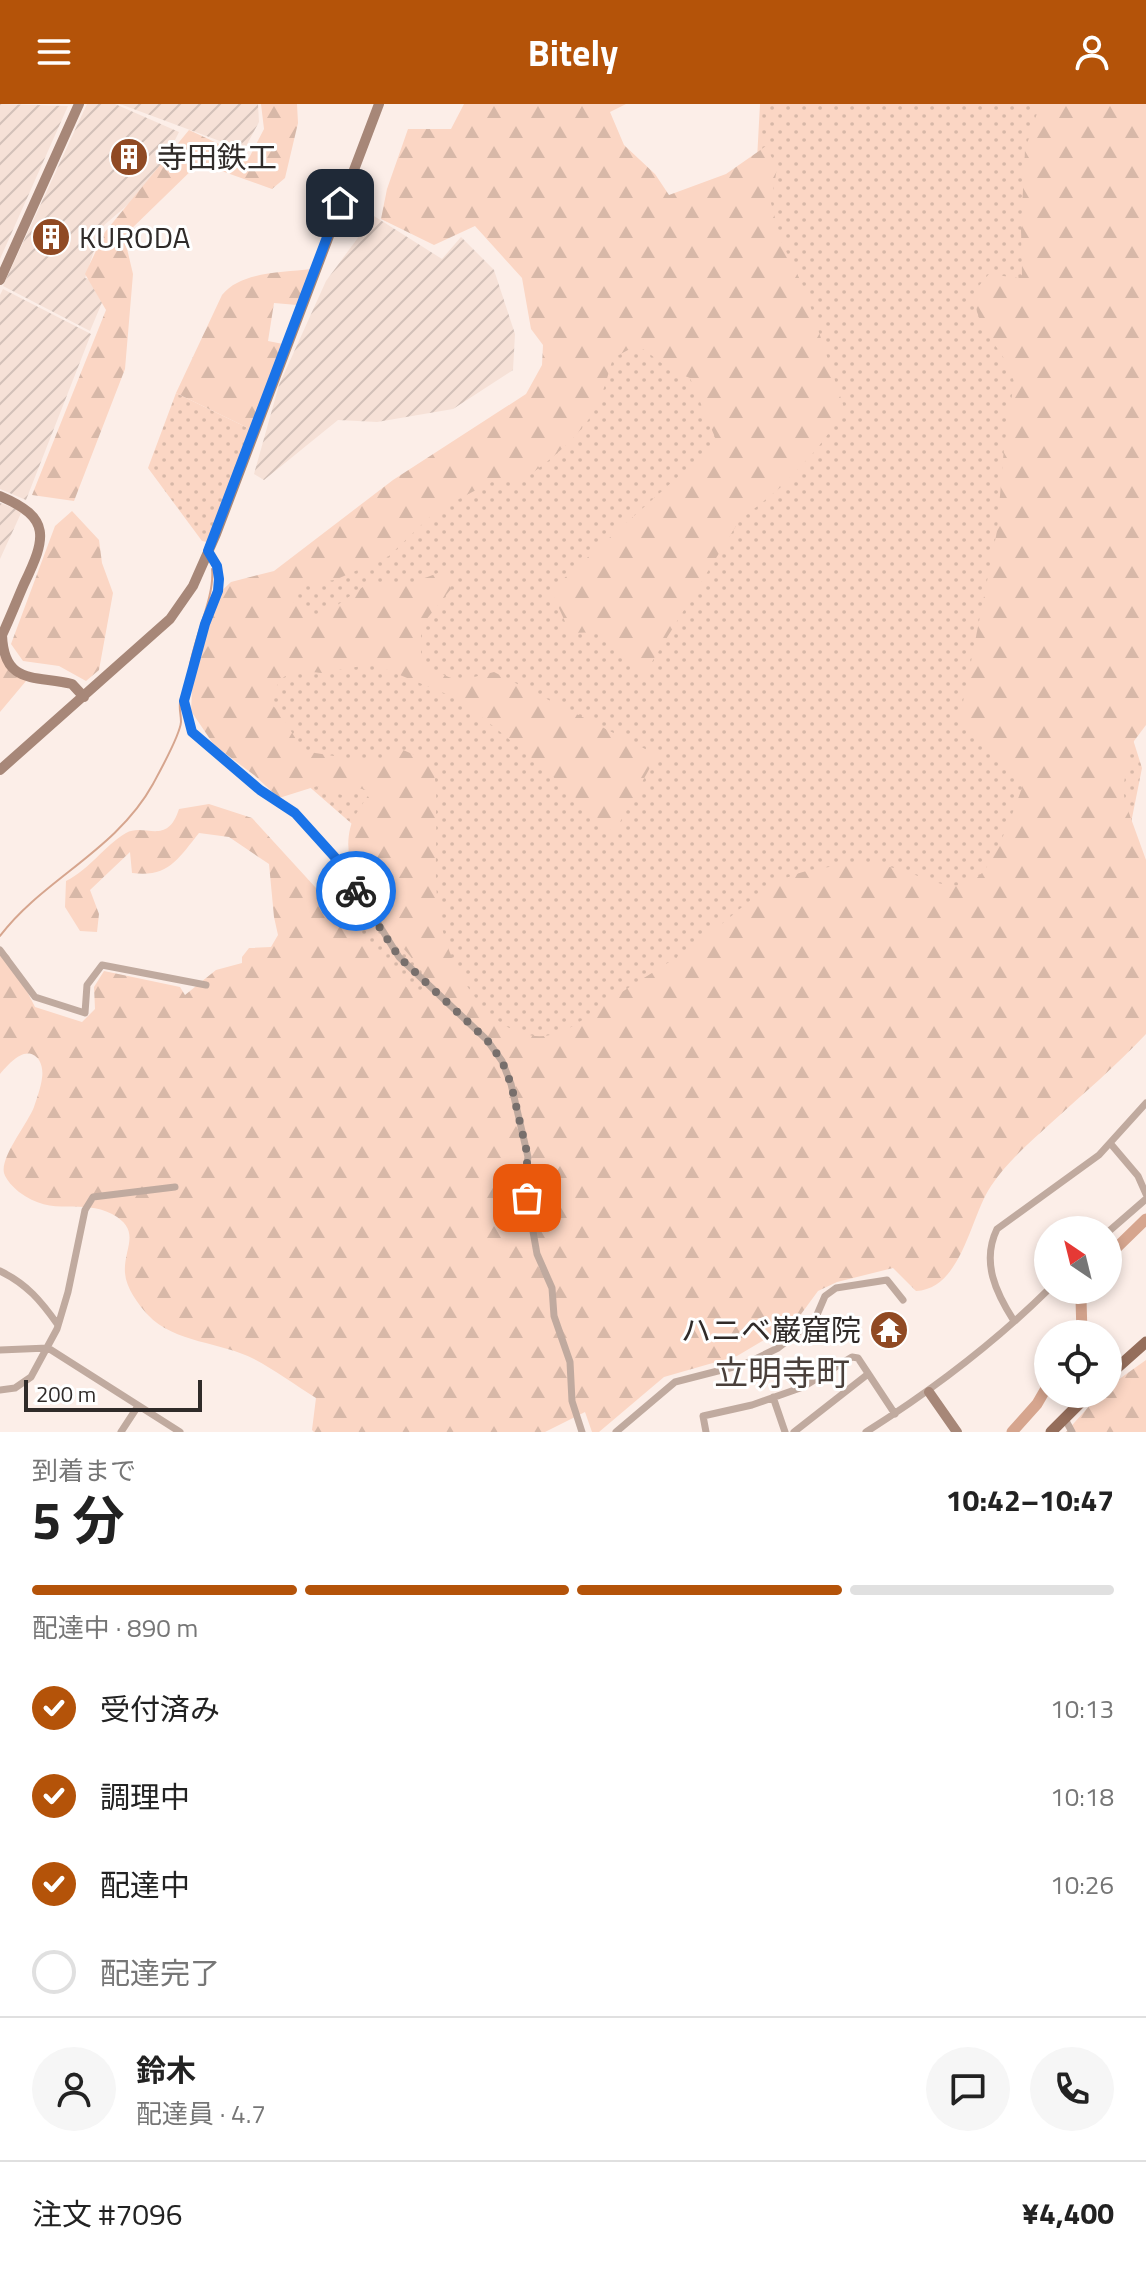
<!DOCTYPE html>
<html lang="ja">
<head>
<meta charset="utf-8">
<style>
	body { margin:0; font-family:"Titillium Web","Noto Sans JP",sans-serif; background:#f6f6f6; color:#222; height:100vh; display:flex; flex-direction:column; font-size:30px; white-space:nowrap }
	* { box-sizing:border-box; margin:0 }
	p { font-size:26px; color:#767676 }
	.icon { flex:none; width:44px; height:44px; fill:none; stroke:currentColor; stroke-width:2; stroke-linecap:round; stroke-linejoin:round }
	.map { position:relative; height:1328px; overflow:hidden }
	.panel { display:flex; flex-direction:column; background:#fff; flex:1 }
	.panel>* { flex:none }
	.needle { width:52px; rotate:325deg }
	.tools { position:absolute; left:1034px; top:1112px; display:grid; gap:16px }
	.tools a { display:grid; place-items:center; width:88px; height:88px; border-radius:50%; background:#fff; box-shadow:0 4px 12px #0003; font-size:40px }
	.scale { position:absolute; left:24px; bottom:20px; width:178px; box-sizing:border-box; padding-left:8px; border:4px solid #302b29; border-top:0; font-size:22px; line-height:28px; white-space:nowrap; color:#302b29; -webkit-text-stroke:6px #fff; paint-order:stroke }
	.pin { position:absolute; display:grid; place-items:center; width:68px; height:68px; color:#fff; margin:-34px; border-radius:16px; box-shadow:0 4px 12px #0006 }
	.courier { position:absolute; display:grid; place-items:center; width:80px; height:80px; margin:-40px; border:6px solid #1a73e8; border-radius:50%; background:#fff; color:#222; box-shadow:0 2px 10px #0007 }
	.headline em { font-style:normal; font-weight:700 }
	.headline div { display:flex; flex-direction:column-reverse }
	.headline { display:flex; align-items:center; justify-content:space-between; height:136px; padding:0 32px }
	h1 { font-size:52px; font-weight:700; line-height:60px }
	.bar { display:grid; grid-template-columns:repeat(4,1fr); gap:12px 8px; align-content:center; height:96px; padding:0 32px }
	.bar i { height:10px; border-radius:6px; background:#e0e0e0 }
	.bar .active { background:#b45309 }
	.bar p { grid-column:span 4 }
	.line { display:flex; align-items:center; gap:20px; padding:0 32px; border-top:2px solid #e0e0e0 }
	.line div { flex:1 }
	.round { display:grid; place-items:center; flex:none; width:84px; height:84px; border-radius:42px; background:#f6f6f6 }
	ol { padding:0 32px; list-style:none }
	li { display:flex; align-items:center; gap:24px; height:88px }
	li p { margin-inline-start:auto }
	li .icon { padding:8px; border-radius:50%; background:#b45309; color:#fff; stroke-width:4 }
	li:last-child { color:#767676 }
	li i { width:44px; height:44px; border:4px solid #e0e0e0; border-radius:50% }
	header { display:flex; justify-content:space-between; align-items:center; height:104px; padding:0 32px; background:#b45309; color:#fff; font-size:36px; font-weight:700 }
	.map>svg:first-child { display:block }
</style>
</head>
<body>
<header><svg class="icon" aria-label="menu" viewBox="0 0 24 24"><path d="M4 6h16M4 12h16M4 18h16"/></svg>Bitely<svg class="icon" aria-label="person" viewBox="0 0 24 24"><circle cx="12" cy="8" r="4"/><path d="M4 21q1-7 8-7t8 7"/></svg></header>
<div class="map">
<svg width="1146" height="1328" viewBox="0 0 1146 1328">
	<defs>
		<pattern id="industrial-furrows" width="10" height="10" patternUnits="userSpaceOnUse" patternTransform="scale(2)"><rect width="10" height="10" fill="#f6e1d7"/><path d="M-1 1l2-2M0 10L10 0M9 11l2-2" fill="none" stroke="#d3c1b9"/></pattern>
		<pattern id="green-dots" width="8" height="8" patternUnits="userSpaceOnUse" patternTransform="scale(2)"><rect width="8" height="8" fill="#fbd6c4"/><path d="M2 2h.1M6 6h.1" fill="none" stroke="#d7b8a8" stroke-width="1.8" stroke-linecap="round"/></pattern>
		<pattern id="forest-firs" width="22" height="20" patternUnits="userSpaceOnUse" patternTransform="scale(2)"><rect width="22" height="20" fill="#fbd6c4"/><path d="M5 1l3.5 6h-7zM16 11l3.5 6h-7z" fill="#d7b8a8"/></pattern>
	</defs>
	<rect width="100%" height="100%" fill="#fceee8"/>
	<!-- industrial -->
	<path fill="url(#industrial-furrows)" d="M0,0l68,2 -68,153z
		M87,0h28l64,28 -25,50 -52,45 -17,51 24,8 -19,45 -87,-45z
		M120,0h138l1,18 -15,28z
		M374,112l68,43 19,-22 33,33 21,64 -2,36 -60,39 -76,13 -39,-2 -74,60 -10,-6 25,-89 47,-104z
		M3,185l88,45 -65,166 -26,-11v-194z
		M0,399l22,8 -22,48z"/>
	<!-- green -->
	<path fill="url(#green-dots)" d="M760,0h386v527l-28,61 24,76 -32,160 -408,324 -353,-295 26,-113 -163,-142 58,-111 374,-258 177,79 -65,-234z
		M176,289l74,36 -43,113 -5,-1 -54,-73z"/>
	<!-- forest -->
	<path fill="url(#forest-firs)" d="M261,0h36l1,19 -13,55 -13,11 -73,-26 -75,73 9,38 -8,95 -51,132 -42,-6 74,-185 -21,-36 20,-42 84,-102 60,28 15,-29z
		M464,0h162l-16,8 14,33 31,29 14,21 57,-21 40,-28 11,22 -6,35 10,38 24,49 38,115 -9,21 -18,24 -35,37 -42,34 -97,157 -39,-46 -33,1 -19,-43 166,-148 -27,-64 -18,-7 -29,-22 -15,1 -15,8c-5,17 -10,37 -19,53 -14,25 -49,54 -73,70l-22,-3 -63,33 -47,45 -54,24 -35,4 -7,14 1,5 24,16 46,-33 44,-2 36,-13 7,18 -30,37v39l37,16 36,-9 163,83 -43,78 -76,-70 -77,-63 -88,-36 -52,9 -24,-3 -15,8 -15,23 12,10 24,40 68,11 32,-12 26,11c9,15 7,37 7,54 1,30 -2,61 2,91 5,43 29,94 66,119 13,8 31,14 46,10 22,-4 44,-24 63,-37 28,-19 58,-36 86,-56 25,-18 46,-40 72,-56 33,-21 80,-23 118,-19 29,4 65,34 91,8 16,-15 34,-66 42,-87l-7,-17 -56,-49 38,-191 7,-83 10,-66 -5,-16 -26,-39 -6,-15 -2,-13 2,-11 12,-14 29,4 4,-3 -1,-46 4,-79 15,-46h106v621l-15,20 -8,43 2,14 21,58v174c-30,32 -63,60 -95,89 -21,19 -44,39 -60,63 -21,31 -29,103 -75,105l-23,-23 -56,14 -19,9 -22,30 -59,35 -73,21 -65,55h-7l-7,-20 -40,20h-231l-2,-2 4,-32c-21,-13 -41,-28 -62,-39 -32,-17 -80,-16 -106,-44 -10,-11 -22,-27 -23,-42 -2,-25 18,-42 -13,-59 -30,-16 -59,4 -93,-22 -5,-4 -13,-12 -15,-19 -4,-16 24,-50 30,-66 3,-9 7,-20 8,-29 1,-6 0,-13 -3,-18 -13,-17 -30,4 -39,14v-126l9,8 26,51 47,15 13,-13 -1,-22 10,-16 76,16 5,8 31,-25 26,-7v-6l7,-9 22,-1 7,-12 -4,-18 -5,-53 -40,-27 -30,-4c-21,26 -31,45 -67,40l-2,-21 -40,38 9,24 -2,18 -17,-1 -15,-24 1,-26c24,-12 38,-35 60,-48 18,-11 41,14 53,-24l30,-5 43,14 161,176 4,2c8,-7 7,-17 4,-27 -30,-37 -83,-88 -71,-140 3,-14 14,-26 21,-38l-13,-3 -16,7 -25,-9 -38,12 -25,-23 -40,-30 -23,-34 2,-42 14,-37 9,-36 15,-14 43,-11 119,-91 133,-86 16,-29 1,-20 -12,-16 -9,-51 -47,-52 -41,19 -53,-26 6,-30 21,-60h43z
		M311,165l-14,36 -23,-2 -6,38 15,3 -33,85 -74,-36 46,-98c19,-24 60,-22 89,-26z
		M72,407l27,29 3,23 11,30 -14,77 -13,11 -27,-15 -36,-5 -12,-17 44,-118z
		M0,552l26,25 -26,31z
		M1146,1256v72h-80l34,-38h8v-7z"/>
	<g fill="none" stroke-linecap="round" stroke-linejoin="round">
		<!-- stream -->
		<path stroke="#d6a58e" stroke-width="2" d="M190,561c5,-30 25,-69 22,-96
			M0,832c43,-57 116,-85 153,-152 7,-13 27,-49 28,-62 0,-9 -3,-16 0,-24"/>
		<!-- river -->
		<path stroke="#d6a58e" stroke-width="11" d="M1108,1152l38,-37
			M1082,1230l-1,-35 2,-9
			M1012,1328l25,-28 11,-19"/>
		<!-- street -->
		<path stroke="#c0aa9f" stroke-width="7" d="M208,447l9,15 2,13 -1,12 -13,33 -21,77 8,31 68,58 35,23 46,51 58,93 88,83 15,21 9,23 17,73 -4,24 13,73 15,34 2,28 16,46 2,39 10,31
			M0,846l35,47 50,16 2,-28 15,-20 104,20
			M1110,1039l28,33 8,18
			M1108,1128l38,-33
			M0,1167c27,13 41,30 58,54
			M1014,1217c-18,-28 -33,-59 -17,-92l102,-74 47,-52
			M0,1246l48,-2 132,84
			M0,1286l15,-2 16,-11 26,-48 11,-37 17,-82 8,-13 82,-10
			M773,1293l12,35
			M1064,1313l8,15
			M121,1328l17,-26
			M616,1328l59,-50 70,-18 33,-16 31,-24 7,-7 9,-21 11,-8 51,-8 16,20
			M706,1328l-3,-16 49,-11 51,-18 49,-30 6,1 37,56
			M794,1328l74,-58
			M866,1328c65,-41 127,-88 182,-142"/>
		<!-- secondary -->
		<path stroke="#a78778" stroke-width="10" d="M0,176l79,-176
			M0,392c52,22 46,42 24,88 -7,16 -14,34 -22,51 2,51 34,40 70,49l12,13
			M0,666l170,-151 23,-33 23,-52 163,-430
			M929,1288l28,40"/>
		<!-- primary -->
		<path stroke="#956e5b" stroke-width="11" d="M1108,1272l38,-34
			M1051,1328l38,-38"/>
	</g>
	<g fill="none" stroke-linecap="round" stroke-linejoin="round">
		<!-- done -->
		<path stroke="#776f6c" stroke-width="8" stroke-dasharray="0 14.4" d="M356,787l43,66 88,83 15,21 9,23 17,73 -4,24 3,17"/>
		<!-- route -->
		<path stroke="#1a73e8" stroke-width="10" d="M340,99l-132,348 9,15 2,13 -1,12 -13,33 -21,77 8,31 68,58 35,23 46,51 15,27"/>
	</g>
	<!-- icons -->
	<defs>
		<g id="building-disc" transform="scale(2)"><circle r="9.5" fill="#904a24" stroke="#fff"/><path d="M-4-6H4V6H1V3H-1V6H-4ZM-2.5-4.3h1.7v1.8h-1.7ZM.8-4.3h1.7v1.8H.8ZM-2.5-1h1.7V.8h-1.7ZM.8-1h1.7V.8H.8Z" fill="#fff"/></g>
		<g id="temple-disc" transform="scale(2)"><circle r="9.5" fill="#904a24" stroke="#fff"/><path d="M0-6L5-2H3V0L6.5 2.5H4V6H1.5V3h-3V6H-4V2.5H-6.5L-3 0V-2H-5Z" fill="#fff"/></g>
	</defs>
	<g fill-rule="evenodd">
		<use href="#building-disc" x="129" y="53"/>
		<use href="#building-disc" x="51" y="133"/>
		<use href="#temple-disc" x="889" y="1226"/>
	</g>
	<g text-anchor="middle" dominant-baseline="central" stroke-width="6" stroke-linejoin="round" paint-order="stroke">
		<!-- poi labels -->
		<g font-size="30" fill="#302b29" stroke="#fff" text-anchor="start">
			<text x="157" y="53">寺田鉄工</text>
			<text x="79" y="133">KURODA</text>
			<text x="861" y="1226" text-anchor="end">ハニベ巌窟院</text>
		</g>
		<!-- quarter labels -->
		<g font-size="34" fill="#4a403b" stroke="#fff">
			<text x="782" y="1268">立明寺町</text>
		</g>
	</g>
</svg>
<div class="tools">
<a><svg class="needle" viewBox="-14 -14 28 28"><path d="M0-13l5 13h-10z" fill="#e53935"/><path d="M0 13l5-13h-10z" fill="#767676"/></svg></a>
<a><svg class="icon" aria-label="locate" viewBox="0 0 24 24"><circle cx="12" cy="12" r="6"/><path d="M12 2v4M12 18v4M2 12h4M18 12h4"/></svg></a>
</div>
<div class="scale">200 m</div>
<div class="pin" style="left:527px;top:1094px;background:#ea580c"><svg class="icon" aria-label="bag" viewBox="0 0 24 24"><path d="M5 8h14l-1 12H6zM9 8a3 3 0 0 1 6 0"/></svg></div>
<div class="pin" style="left:340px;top:99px;background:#1f2937"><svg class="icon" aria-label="home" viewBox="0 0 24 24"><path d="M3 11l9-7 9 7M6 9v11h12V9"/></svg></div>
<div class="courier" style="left:356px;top:787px"><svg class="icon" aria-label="bike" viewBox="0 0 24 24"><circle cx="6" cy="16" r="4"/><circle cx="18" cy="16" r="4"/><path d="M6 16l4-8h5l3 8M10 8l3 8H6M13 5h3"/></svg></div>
</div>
<section class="panel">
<div class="headline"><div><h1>5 分</h1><p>到着まで</p></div><em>10:42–10:47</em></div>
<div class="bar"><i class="active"></i><i class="active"></i><i class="active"></i><i></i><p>配達中 · 890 m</p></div>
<ol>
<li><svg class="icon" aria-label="check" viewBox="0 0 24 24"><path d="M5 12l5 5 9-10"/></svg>受付済み<p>10:13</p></li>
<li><svg class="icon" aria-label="check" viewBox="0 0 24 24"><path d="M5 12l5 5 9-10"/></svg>調理中<p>10:18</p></li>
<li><svg class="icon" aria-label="check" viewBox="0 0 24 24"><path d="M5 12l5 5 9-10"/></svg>配達中<p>10:26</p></li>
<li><i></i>配達完了</li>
</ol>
<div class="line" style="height:144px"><a class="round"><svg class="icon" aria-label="person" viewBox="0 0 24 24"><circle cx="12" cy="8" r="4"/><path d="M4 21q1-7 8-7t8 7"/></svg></a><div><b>鈴木</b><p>配達員 · 4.7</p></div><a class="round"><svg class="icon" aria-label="chat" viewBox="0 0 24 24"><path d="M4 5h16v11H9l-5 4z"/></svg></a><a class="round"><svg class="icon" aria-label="phone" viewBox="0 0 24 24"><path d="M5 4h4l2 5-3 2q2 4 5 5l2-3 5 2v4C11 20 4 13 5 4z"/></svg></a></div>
<div class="line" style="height:104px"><div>注文 #7096</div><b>¥4,400</b></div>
</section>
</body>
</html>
